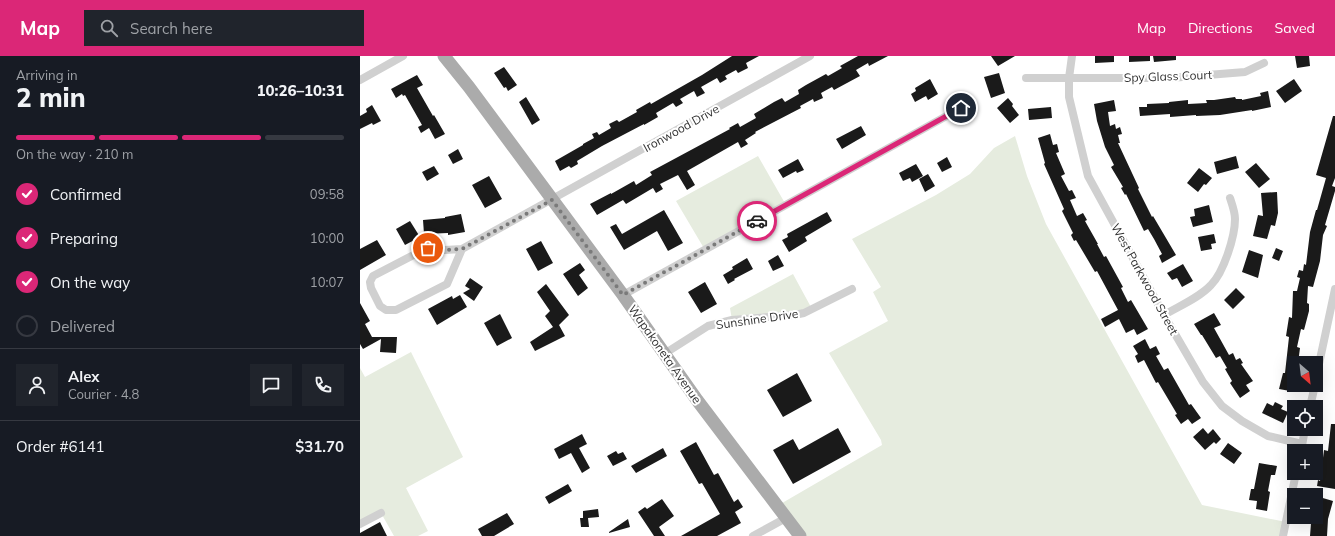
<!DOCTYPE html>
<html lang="en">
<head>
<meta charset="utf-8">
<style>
	body { margin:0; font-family:Mulish,sans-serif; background:#20242c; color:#f1f3f6; height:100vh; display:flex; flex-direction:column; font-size:15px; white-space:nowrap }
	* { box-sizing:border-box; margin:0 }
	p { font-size:13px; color:#9ea1a6 }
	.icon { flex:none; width:22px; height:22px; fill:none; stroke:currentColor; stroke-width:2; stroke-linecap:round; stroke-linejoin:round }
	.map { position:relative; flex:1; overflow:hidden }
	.drawer { display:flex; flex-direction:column; background:#171b24; width:360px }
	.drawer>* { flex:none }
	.needle { width:26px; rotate:152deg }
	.controls { position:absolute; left:927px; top:300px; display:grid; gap:8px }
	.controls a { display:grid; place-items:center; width:36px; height:36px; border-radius:0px; background:#171b24; box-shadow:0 4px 16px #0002; font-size:20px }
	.pin { position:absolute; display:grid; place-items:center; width:34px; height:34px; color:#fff; margin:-17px; border:2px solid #fff; border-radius:50%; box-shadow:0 1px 4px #0007 }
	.courier { position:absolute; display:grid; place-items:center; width:40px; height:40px; margin:-20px; border:3px solid #db2777; border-radius:50%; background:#fff; color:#222; box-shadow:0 1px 5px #0007 }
	.head em { font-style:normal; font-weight:800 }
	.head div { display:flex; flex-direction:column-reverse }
	.head { display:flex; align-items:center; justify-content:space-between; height:68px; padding:0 16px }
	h1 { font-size:26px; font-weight:800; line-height:30px }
	.bar { display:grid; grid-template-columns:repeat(4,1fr); gap:6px 4px; align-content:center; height:48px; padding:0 16px }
	.bar i { height:5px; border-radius:3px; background:#363941 }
	.bar .active { background:#db2777 }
	.bar p { grid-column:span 4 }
	.line { display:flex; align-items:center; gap:10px; padding:0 16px; border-top:1px solid #363941 }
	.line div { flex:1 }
	.round { display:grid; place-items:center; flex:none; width:42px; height:42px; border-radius:0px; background:#20242c }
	ol { padding:0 16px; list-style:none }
	li { display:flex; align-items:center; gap:12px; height:44px }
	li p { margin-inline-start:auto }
	li .icon { padding:4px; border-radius:50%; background:#db2777; color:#fff; stroke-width:4 }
	li:last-child { color:#9ea1a6 }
	li i { width:22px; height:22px; border:2px solid #363941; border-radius:50% }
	header { display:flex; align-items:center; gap:24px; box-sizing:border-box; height:56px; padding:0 20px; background:#db2777; color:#fff }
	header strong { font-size:19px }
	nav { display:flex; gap:22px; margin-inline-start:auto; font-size:14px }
	.search { width:280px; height:36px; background:#20242c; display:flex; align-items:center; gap:10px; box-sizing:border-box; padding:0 14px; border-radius:0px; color:#9ea1a6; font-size:15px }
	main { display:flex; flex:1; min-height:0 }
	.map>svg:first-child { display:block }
</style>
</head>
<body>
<header>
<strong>Map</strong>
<div class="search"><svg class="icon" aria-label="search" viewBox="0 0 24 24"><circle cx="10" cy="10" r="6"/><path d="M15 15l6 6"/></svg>Search here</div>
<nav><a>Map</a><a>Directions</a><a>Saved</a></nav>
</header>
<main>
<section class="drawer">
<div class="head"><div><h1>2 min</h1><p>Arriving in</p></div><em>10:26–10:31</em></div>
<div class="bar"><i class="active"></i><i class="active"></i><i class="active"></i><i></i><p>On the way · 210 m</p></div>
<ol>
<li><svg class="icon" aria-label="check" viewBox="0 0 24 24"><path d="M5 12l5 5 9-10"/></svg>Confirmed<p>09:58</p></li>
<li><svg class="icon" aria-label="check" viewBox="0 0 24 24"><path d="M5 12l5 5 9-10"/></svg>Preparing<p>10:00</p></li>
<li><svg class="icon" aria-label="check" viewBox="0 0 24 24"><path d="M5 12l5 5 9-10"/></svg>On the way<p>10:07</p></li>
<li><i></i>Delivered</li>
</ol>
<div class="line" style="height:72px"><a class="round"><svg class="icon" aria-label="person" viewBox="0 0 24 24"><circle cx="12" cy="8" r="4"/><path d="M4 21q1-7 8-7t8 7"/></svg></a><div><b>Alex</b><p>Courier · 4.8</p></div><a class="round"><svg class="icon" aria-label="chat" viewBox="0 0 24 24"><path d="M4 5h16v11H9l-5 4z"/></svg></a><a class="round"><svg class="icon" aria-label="phone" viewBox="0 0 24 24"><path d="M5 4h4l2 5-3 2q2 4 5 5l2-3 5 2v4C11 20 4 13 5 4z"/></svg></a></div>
<div class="line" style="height:52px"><div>Order #6141</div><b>$31.70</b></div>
</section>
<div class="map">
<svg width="975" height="480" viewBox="0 0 975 480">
	<rect width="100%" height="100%" fill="#fff"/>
	<!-- green -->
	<path fill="#e6ecdf" d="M655,80l12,40 19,48 156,281 84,17 -3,14h-483l-23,-30 105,-61 -1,-5 -52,-87 59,-32 -15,-29 8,-5 -29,-48 84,-44 34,-21 24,-26z
		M398,100l28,49 -81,45 -29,-49z
		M433,218l19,35 -80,11 -2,-12z
		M51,296l52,105 -57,31 22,43 -10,5h-24l-13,-23 -21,11v-156l5,9z"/>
	<!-- building -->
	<path fill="#1a1a1a" d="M372,0h27l-13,7 2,5 -10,5 -2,-3 -11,6 2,3 -7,4 -3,-5 -16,9 4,6 -8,4 -3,-6 -14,8 3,4 -7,4 -3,-4 -17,10 2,4 -14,8v-1l-42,22 -25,15 1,3 -7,4 -2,-2 -9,5 -5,-10 28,-16v-1l11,-6 -2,-4 5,-2 2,3 12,-7 -2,-4 8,-4 2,2 18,-10 -1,-2 14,-8 1,2 51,-29z
		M498,0h30l-19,10 -1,-3 -12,7 4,6 -26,14 -2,-3 -11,6 2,5 -9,4 -1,-3 -13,7 1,2 -46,24 1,1 -11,7 3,4 -7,4 -3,-6 -51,29 8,14 -8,5 -9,-15 -18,9 3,5 -7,4 -3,-5 -27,16 -3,-4 -26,15 -7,-11 21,-11v1l23,-13 2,4 16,-10 -2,-3 80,-43 -1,-1 9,-5 2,4 16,-9 -2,-4 20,-12 8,-4 3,4 14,-8 -1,-4 8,-5 20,-11 2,2 14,-8 -2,-2z
		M631,0h24l-17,10z
		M735,0h19v6l-19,1z
		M769,0h21v5l-21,1z
		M793,0h23v4l-22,2z
		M935,0h14l1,10 -13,2z
		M144,11l13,18 -9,6 -2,-4 -2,1 -10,-15z
		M639,17l6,20 -14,5 -7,-21z
		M57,19l6,10 -6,3 16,28 1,-1 11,19 -10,5 -6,-11 -8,5 -3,-6 4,-2 -17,-30 -2,1 -1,-2 -6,4 -5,-9z
		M570,23l8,15 -10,6 -2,-4 -11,6 -4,-8 5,-3 -1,-3z
		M934,23l8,12 -17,12 -9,-12z
		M908,35l3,16 -19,4v-1l-32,5 -24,1v-1l-26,2v-3l-30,2 -1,-9h8v-3l22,-1v-1l19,-2v4l19,-1 -1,-3h8l21,-3 1,2h6v1l19,-4 -1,-3z
		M166,41l14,23 -8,5 -13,-23z
		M648,42l5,6 -1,2 7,9 -9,8 -13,-15z
		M754,44l2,11 -8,1 2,14 5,-2 1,5 4,-2 2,7 -4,1 2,8h-2l21,45 -1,1 14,28 1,-1 23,39 -14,8 -3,-7 3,-2 -8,-15 -6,-10 -4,2 -18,-37 -1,1 -4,-7 2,-1 -12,-20 3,-2 -9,-18 -8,-26 -3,-17z
		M12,49l9,16 -8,4 -1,-2 -12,6v-13l7,-4 -1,-3z
		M691,51l1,11 -23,2 -1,-11z
		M973,60h2v62l-3,8 3,1v4l-10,34 2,1 -4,9 -3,26 -7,26 -5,-1 -1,17 2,1v7l-5,19 -3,-1 -4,18 3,1 -2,15h-4v19l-1,3 -2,-1 -1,7 -11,-2 4,-16h2l4,-36 -3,-1 3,-19 3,1 1,-27h4l3,-13 -3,-1 2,-7 4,1 1,-7 2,1 4,-33 6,-22h1l9,-32 -10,-3z
		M501,70l5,9 -24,14 -6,-10z
		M690,78l3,11 4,-1 2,8 -3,1 9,21 -4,2 8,15 3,-1 4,8 -6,2 7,16 6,-3 4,7 -2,1 13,23h-1l7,13 2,-1 17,31 -2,1 7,14 3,-2 17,29 -11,6 -3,-6 -8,4 -7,-14 -14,8 -4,-8 17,-9 -21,-39 -2,1 -19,-32 -2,1 -3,-6 2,-2 -11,-22 2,-2 -20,-45 1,-1 -7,-25z
		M98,93l5,10 -10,5 -5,-9z
		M876,100l3,12 -22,6 -3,-12z
		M587,101l5,10 -10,5 -5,-9z
		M438,103l6,11 -7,3 -1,-2 -13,7 -5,-8z
		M896,107l14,16 -11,9 -14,-16z
		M556,108l7,12 -11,6 -2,-4 -7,3 -4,-8z
		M74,110l5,8 -12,7 -5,-9z
		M839,112l13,10 -6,7 -2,-1 -6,8 -11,-9z
		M568,118l7,12 -10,6 -6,-13z
		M129,120l13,23 -17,9 -13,-23z
		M917,136l1,21 -3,13 -4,-1 -4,14 -14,-3 5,-21 5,1 -2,-23z
		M849,149l4,17 -20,5 -3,-10 5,-1 -1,-7z
		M304,154l19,33 -15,8 -11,-20 -33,19 -14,-23 6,-3 6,10z
		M467,156l5,9 -27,16 2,4 -18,11 -7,-12 6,-3 -1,-3z
		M101,158l4,18 -17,3v-2l-24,1 -1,-14 22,-2v-1z
		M50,165l10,16 -15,8 -9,-16z
		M854,178l2,9 -5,1 1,5 -11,2 -3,-14z
		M17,184l9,15 -26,15v-21z
		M181,185l12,22 -15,8 -12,-22z
		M916,192l7,3 -4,10 -7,-3z
		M889,194l14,5 -5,23 -16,-6z
		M418,199l6,11 -11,5 -5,-10z
		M387,202l6,11 -19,10 1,1 -7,4 -5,-9 10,-6 -1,-2z
		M220,207l5,7 -6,5 9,13 -10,8 -15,-22z
		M823,208l10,17 -11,6 -5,-9 -5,2 -5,-7z
		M110,222l13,9 -9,14 -11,-8 7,-4 -5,-3z
		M345,226l12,22 -16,9 -13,-21z
		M186,228l23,31 -10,10 6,11 -30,15 -5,-9 23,-15 -8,-11 5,-5 -13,-19z
		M876,232l9,9 -12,12 -9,-9z
		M100,239l7,12 -30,18 -9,-16 24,-13 1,3z
		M0,247l10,18 -5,3 7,13h25l-1,16 -16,-1 1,-13 -18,10 -3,-5z
		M854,257l7,12 -7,3 15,27 4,-2 3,7 4,-2 3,5 -2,1 12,17 -7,4 4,6 -10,7 -10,-15 2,-2 -7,-12 2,-1 -7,-12 -4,2 -14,-23h-1l-7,-11z
		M140,258l12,24 -15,8 -13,-23z
		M785,283l5,10 6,-3 4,8 -4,2 8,14 4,-2 21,37 2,-1 10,14 -9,6 -4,-5 -7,5 -6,-9 2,-1 -19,-32 -2,1 -12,-23 -6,3 -3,-7 3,-2 -5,-8z
		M437,317l15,28 -29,16 -16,-27z
		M915,346l8,4 -2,3 7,3 -5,11 -21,-10 5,-10 6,3z
		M971,368h4v65l-18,-3 1,-6 2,1 4,-31 4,1z
		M478,372l13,24 -58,32 -20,-34 20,-11 6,11z
		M843,372l5,6 5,-5 8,10 -5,5 -2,-2 -9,8 -12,-13z
		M222,378l5,10 -8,4 11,20 -8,5 -11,-20 -12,6 -5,-10z
		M336,386l18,33 4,-2 16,29 4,-3 5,8 -8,5 6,11 -24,13h-36l39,-22 -18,-31 -3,1 -19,-33z
		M868,387l14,10 -8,11 -14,-10z
		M303,392l4,8 -31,17 -5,-7z
		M256,395l2,3 5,-2 4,7 -14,7 -6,-10z
		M899,407l18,3 -2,9h-4l-3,16 2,1 -3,19 -11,-2 1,-8 -8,-1 2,-11h3z
		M208,428l4,7 -23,13 -4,-7z
		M956,440l17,5 -5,18 -1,17h-17l1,-13h5z
		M302,443l12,17 -15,11 6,9h-11l-16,-24 7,-5 2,2z
		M238,453l1,8 -11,1 1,9h-8l-1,-9h3v-7z
		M147,457l7,11 -20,12h-12l-4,-7z
		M268,463l2,8 -21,6v-1z
		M20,466l7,14h-27v-3z"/>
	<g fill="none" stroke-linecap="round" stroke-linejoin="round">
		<!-- street -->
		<path stroke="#d0d0d0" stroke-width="8" d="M712,0l-3,22v19l19,79 76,139 39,67 19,24 20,15 26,15 34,8
			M666,22h144l75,-6 19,-9
			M0,24l43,-24
			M102,193l-15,35 -51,26h-10l-6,-4 -9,-18 -1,-6 3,-6 54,-28 7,-1 11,3 17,-1 348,-193
			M263,239l338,-187
			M804,259c15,-9 35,-17 47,-30 13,-13 24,-49 24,-66 0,-7 -3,-15 -5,-21
			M304,298l44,-28 24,-6 62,-5 10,-2 48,-24
			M956,322l19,-89
			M950,351l5,-22
			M941,395l4,-22
			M0,468l21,-11
			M393,480l33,-18
			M923,480l13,-63"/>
		<!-- primary -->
		<path stroke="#ababab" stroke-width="13" d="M84,0l25,31 154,208 74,105 103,136"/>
	</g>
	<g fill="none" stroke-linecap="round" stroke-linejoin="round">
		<!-- done -->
		<path stroke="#7a7a7a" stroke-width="4" stroke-dasharray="0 7.2" d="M68,192l6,-1 11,3 17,-1 90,-49 71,95 134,-74"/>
		<!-- route -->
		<path stroke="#db2777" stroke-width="5" d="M397,165l204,-113"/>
	</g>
	<g text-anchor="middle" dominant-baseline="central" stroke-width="4" stroke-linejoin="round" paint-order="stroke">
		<!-- street labels -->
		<g font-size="12" fill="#333" stroke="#fff">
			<text transform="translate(808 20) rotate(-2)">Spy Glass Court</text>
			<text transform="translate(321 72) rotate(-29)">Ironwood Drive</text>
			<text transform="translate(785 223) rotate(61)">West Parkwood Street</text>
			<text transform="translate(397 263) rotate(-8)">Sunshine Drive</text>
			<text transform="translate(305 298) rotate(55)">Wapakoneta Avenue</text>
		</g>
	</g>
</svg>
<div class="controls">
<a><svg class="needle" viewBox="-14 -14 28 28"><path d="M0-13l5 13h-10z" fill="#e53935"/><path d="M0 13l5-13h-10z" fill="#9ea1a6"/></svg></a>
<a><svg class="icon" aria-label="locate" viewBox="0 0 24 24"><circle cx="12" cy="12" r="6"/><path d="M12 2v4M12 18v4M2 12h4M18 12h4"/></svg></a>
<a>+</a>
<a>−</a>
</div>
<div class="pin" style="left:68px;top:192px;background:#ea580c"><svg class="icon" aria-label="bag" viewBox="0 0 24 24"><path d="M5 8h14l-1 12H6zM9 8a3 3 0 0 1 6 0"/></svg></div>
<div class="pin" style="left:601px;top:52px;background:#1f2937"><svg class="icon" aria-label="home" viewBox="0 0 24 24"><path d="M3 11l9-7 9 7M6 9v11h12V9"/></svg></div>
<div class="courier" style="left:397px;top:165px"><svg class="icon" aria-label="car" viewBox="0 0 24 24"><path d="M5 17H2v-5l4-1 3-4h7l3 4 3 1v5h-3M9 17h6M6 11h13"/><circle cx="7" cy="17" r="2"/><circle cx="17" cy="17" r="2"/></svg></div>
</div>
</main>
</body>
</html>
